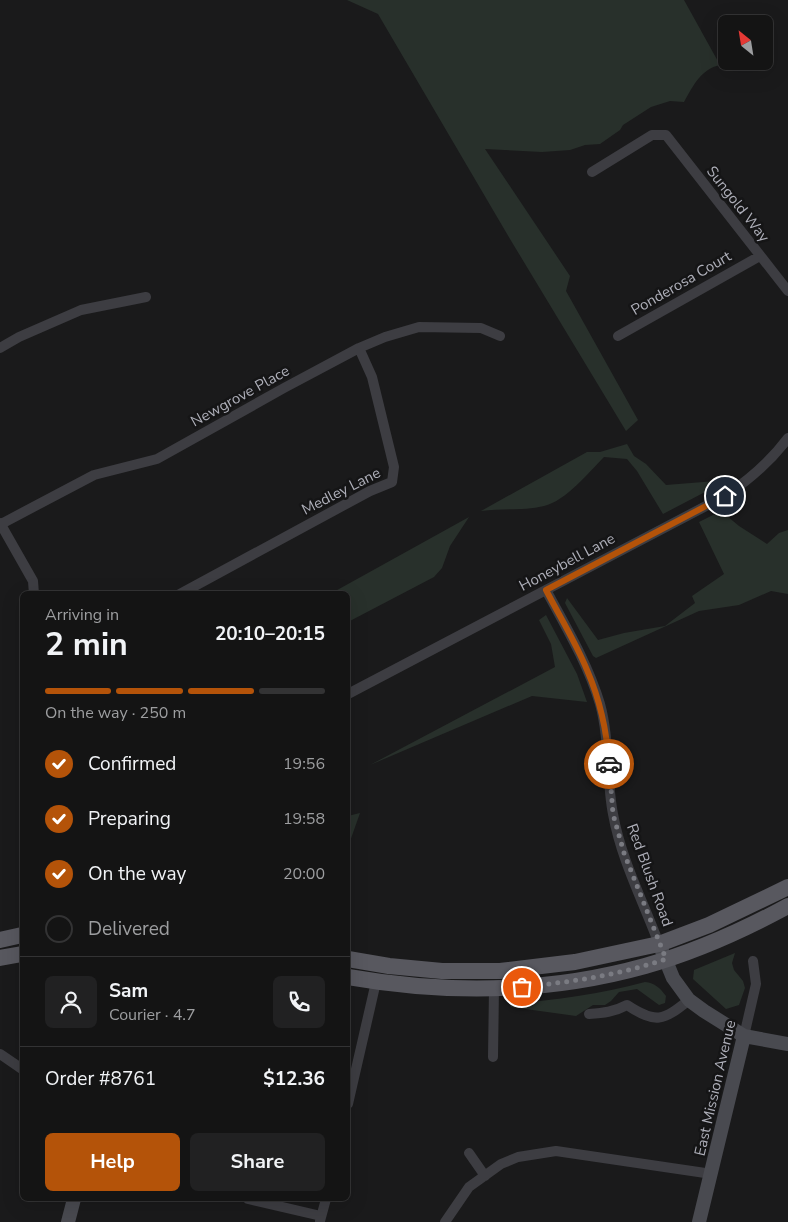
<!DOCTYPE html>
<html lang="en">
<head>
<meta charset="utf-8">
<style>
	body { margin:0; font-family:"Nunito Sans",sans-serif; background:#212122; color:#f1f3f6; height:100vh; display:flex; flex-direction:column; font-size:19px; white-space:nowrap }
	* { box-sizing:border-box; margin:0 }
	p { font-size:16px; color:#9d9ea0 }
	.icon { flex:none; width:28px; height:28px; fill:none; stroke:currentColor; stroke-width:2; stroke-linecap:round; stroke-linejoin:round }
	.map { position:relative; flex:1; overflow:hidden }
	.drawer { position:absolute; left:20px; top:591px; width:330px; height:610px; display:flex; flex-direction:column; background:#141414; border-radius:8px; box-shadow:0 5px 20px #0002,0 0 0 1px #333334 }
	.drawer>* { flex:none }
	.needle { width:32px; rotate:330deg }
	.controls { position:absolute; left:718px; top:15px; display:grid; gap:10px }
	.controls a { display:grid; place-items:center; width:55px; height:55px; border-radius:8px; background:#141414; box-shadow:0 5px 20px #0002,0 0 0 1px #333334; font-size:25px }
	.pin { position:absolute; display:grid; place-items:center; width:42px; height:42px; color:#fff; margin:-21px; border:2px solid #fff; border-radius:50%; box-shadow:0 1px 5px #0007 }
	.courier { position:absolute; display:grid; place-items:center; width:50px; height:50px; margin:-25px; border:4px solid #b45309; border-radius:50%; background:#fff; color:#222; box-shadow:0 1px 6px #0007 }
	.head em { font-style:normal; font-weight:700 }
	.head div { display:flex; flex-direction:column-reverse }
	.head { display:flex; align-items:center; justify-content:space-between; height:85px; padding:0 25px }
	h1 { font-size:32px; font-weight:700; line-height:38px }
	.bar { display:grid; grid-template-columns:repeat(4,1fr); gap:8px 5px; align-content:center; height:60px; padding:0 25px }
	.bar i { height:6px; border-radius:4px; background:#333334 }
	.bar .active { background:#b45309 }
	.bar p { grid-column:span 4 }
	.line { display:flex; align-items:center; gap:12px; padding:0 25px; border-top:1px solid #333334 }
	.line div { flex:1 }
	.round { display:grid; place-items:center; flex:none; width:52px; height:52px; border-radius:8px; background:#212122 }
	ol { padding:0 25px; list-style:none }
	li { display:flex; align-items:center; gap:15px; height:55px }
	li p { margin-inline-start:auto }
	li .icon { padding:5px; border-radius:50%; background:#b45309; color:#fff; stroke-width:4 }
	li:last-child { color:#9d9ea0 }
	li i { width:28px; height:28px; border:2px solid #333334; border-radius:50% }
	.cta { display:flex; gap:10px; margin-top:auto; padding:10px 25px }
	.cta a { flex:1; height:58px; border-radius:8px; background:#b45309; color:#fff; font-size:20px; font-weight:700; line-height:58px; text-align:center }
	.cta a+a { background:#212122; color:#f1f3f6 }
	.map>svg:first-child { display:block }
</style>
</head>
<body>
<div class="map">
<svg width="788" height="1222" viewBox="0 0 788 1222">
	<rect width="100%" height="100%" fill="#1a1a1b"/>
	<!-- green -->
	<path fill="#28302b" d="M347,0h337l36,65c-19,4 -27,21 -36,37l-14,-1 -19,6 -28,18 -3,5 -20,14 -15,1 -15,5 -28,2 -57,-3 85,127 -4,15 72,129 -12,11 -116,-192 -132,-225z
		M627,444l7,12 12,8 20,21 62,-5 -65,34 -26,-43 -10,-12 -23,-2c-15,15 -38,44 -60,49 -20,5 -42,2 -63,5l106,-59h13z
		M721,511l18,15 28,18 12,-11 9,-3v64l-17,-3 -32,14 -40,6 -103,47 -3,-2 -28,-53 2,-5 31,42 26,-7 41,-7 30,-23 -3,-7 32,-22 -25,-52z
		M469,517l-19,29 -8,22 -8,9 -86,45v-28h-18z
		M546,615l31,59 10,28 -55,-6 -162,69 185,-98 -4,-23 -12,-24z
		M360,813l-12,34v-31z
		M735,953l-3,10 2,7 9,11 2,7 -6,17 -13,4 -33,-30 1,-9z
		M645,982c10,1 15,6 21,14l-1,7 -6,2 -22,-16 -18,3 -8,9 -6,4h-12l-17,11 -65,-9 -1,-3c46,-4 90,-10 135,-22z"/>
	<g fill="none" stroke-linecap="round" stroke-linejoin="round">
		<!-- street -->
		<path stroke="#3d3d42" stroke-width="10" d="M592,172l60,-37h14l122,156
			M618,336l142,-80
			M0,348l19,-11 62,-27 65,-13
			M0,523l33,58 1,13
			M1,524l93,-49 63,-16 127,-71 75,-40 26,-11 34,-10 62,1 19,8
			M546,590c20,37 42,74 54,114 10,36 6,74 13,110 8,45 30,87 46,130
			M180,594l190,-103 22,-9 2,-15 -22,-90 -13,-29
			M348,694l377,-198c24,-16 45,-34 63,-58
			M589,1014c14,-1 25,-2 38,-9 29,19 36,16 62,-5
			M744,1036l12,-52 -3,-23
			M0,1054l22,15
			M493,1057l1,-69
			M348,1104l28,-122
			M469,1153l16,23
			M248,1199l73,17
			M320,1221l6,-22
			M445,1222l24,-35 32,-23 17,-7 38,-6 156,23"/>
		<!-- secondary -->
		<path stroke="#494a50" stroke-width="14" d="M662,951l11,27 16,22 15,11 40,25 44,8
			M68,1222l6,-23
			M699,1222l45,-186"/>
		<!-- primary -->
		<path stroke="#58585f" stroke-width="16" d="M0,940l22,-5
			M0,958l22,-4
			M348,959l41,7 53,5h58l75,-9 84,-18 50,-19 79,-38
			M348,977c98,17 200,16 297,-11 50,-14 97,-35 143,-60"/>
	</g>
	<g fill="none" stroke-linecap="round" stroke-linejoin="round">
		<!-- done -->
		<path stroke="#7a7b82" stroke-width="5" stroke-dasharray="0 9" d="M522,987c49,-5 97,-12 144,-28l-42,-106 -11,-39 -4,-50"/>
		<!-- route -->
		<path stroke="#b45309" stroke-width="6" d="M609,764c-2,-32 -9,-64 -22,-94 -11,-27 -27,-53 -41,-80l179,-94"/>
	</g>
	<g text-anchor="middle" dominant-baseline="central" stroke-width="5" stroke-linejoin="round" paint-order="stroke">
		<!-- street labels -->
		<g font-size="15" fill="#aeafb9" stroke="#151516">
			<text transform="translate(738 204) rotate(52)">Sungold Way</text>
			<text transform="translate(681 283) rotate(-30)">Ponderosa Court</text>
			<text transform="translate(240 396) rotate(-29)">Newgrove Place</text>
			<text transform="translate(341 491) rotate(-27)">Medley Lane</text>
			<text transform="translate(567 562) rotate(-28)">Honeybell Lane</text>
			<text transform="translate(650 875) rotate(70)">Red Blush Road</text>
			<text transform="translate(715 1088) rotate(-77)">East Mission Avenue</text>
		</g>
	</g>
</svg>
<div class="controls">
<a><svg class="needle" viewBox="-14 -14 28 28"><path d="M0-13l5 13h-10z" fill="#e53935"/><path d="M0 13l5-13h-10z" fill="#9d9ea0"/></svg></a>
</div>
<div class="pin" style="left:522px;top:987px;background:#ea580c"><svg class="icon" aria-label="bag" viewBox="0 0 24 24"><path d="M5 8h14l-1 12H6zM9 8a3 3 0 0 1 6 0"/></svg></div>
<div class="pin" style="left:725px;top:496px;background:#1f2937"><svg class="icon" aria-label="home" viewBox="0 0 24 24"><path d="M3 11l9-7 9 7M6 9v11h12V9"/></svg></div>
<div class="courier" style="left:609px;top:764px"><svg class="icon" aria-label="car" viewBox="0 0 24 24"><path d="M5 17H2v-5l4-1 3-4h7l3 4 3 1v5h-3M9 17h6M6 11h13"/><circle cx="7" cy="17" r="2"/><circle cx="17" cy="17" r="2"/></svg></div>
<section class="drawer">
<div class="head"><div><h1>2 min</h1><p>Arriving in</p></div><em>20:10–20:15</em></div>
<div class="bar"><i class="active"></i><i class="active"></i><i class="active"></i><i></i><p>On the way · 250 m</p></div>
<ol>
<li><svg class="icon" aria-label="check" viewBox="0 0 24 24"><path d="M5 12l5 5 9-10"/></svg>Confirmed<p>19:56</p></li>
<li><svg class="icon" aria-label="check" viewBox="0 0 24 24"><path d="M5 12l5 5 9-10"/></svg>Preparing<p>19:58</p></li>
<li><svg class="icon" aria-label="check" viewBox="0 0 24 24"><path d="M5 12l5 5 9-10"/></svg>On the way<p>20:00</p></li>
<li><i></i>Delivered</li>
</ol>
<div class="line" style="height:90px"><a class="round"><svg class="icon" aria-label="person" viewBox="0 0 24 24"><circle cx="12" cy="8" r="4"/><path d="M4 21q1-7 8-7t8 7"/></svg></a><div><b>Sam</b><p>Courier · 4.7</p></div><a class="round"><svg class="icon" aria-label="phone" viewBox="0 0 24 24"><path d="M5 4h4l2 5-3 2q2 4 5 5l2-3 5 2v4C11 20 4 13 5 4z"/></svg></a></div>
<div class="line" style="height:65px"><div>Order #8761</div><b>$12.36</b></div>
<div class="cta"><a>Help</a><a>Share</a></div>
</section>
</div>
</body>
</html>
